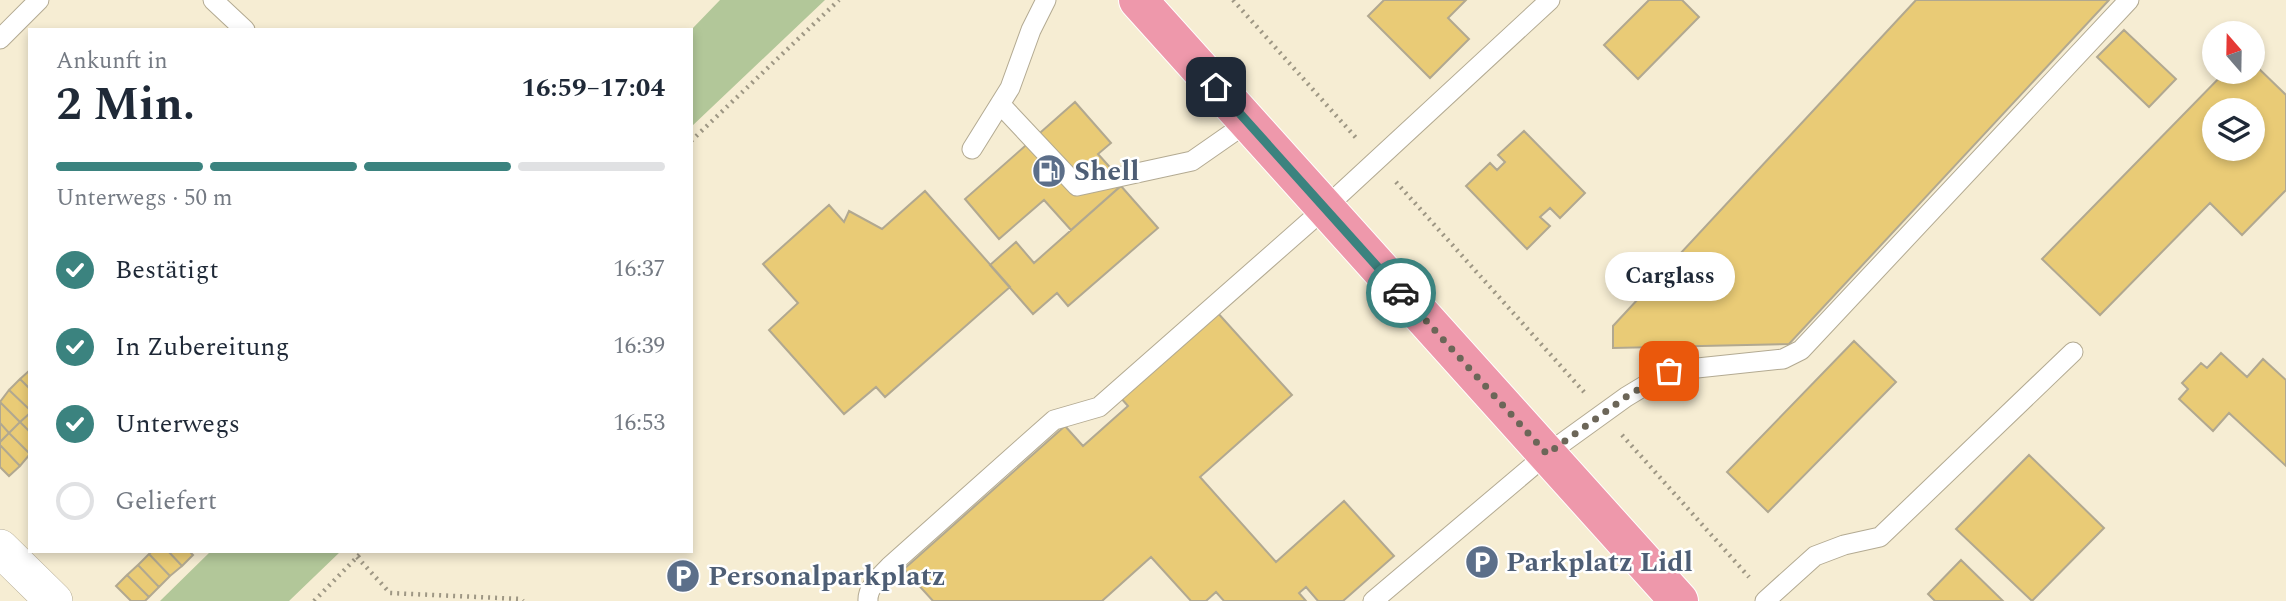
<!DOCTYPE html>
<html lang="de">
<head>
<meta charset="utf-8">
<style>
	body { margin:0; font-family:Spectral,serif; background:#f6f6f7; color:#1f2937; height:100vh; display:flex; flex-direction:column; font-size:26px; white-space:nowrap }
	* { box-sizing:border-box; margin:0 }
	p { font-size:23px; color:#747a83 }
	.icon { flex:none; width:38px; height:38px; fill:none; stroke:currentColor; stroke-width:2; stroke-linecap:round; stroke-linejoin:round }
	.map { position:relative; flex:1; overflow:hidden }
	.side { position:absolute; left:28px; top:28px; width:665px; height:525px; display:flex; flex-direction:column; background:#fff; border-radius:0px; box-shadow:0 4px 10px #0003 }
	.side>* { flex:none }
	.needle { width:46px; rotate:340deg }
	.tools { position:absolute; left:2202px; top:21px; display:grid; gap:14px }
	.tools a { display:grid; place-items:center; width:63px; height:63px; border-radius:50%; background:#fff; box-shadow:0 4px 10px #0003; font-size:35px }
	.pin { position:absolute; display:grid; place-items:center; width:60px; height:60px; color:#fff; margin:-30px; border-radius:14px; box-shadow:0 4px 10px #0006 }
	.courier { position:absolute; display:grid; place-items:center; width:70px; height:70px; margin:-35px; border:5px solid #3b837f; border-radius:50%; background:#fff; color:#222; box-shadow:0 2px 9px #0007 }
	.bubble { position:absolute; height:49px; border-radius:24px; background:#fff; box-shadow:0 4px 10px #0003; font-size:23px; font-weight:700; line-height:49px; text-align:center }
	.overview em { font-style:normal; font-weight:700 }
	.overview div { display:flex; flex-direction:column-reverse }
	.overview { display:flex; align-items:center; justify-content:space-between; height:119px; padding:0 28px }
	h1 { font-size:46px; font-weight:700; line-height:52px }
	.bar { display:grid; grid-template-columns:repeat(4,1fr); gap:10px 7px; align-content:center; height:84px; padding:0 28px }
	.bar i { height:9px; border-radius:5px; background:#e0e1e3 }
	.bar .on { background:#3b837f }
	.bar p { grid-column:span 4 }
	ol { padding:0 28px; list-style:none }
	li { display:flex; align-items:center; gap:21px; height:77px }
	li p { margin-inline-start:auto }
	li .icon { padding:7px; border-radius:50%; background:#3b837f; color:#fff; stroke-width:4 }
	li:last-child { color:#747a83 }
	li i { width:38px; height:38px; border:4px solid #e0e1e3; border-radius:50% }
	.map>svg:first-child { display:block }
</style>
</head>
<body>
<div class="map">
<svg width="2286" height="601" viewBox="0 0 2286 601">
	<rect width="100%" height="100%" fill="#f6edd3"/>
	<!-- green -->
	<path fill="#b2c799" d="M720,0h105l-134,127v-97z
		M211,551h130l-52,50h-129z"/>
	<!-- building -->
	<path fill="#e9cb76" stroke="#b1a890" stroke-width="2" fill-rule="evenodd" d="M1384,0h82l-18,18 21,21 -39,39 -62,-62z
		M1649,0h33l17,17 -61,62 -34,-34z
		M1916,0h193l-320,344 -176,4v-22z
		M2124,30l52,49 -27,28 -52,-50z
		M2252,62l34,33v95l-44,45 -32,-32 -110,112 -58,-56 183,-187h27zM2214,110h38v39h-38z
		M1075,102l36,41 -13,11 26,29 -53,47 -27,-30 -45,39 -34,-40z
		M1524,131l61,62 -25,25 -10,-10 -10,9 10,9 -23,23 -61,-63 24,-23 7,7 8,-8 -7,-7z
		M1121,186l37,42 -90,78 -11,-13 -24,21 -43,-49 26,-23 18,21z
		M925,191l85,96 -125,110 -9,-10 -32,27 -75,-84 29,-27 -35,-39 66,-59 15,17 5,-11 33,18z
		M1216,311l76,84 -92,82 76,85 68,-61 50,55 -51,45h-25l-12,-14 -7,6 7,8h-82l-8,-9 -10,9h-15l-40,-44 -49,44h-169l-29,-32 161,-143 18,20 45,-40 -8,-9z
		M1854,341l42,41 -128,130 -41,-40z
		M2221,353l26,24 16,-18 23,21v86l-57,-53 -16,18 -34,-32 9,-10 -6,-6 19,-20 6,5z
		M30,370v19l-10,-10z
		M20,379l10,10v21l-21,-20z
		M9,390l21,20v3l-10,9 -20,-20z
		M0,402l20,20 -11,11 -9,-10z
		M30,413v19l-10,-10z
		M20,422l10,10v22l-21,-21z
		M0,423l9,10 -9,9z
		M9,433l21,21 -10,12 -20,-21v-3z
		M0,445l20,21 -11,10 -9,-9z
		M2029,455l75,73 -72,73 -76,-72z
		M152,551h16l14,15 -12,10 -21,-22z
		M168,551h21l4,4 -11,11z
		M149,554l21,22 -11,11 -21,-22z
		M1961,560l42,41h-68l-7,-7z
		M138,565l21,22 -10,10 -22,-22z
		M127,575l22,22 -4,4h-14l-15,-15z"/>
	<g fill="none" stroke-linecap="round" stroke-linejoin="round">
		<!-- lane casing -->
		<g stroke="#b3aa92" stroke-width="21">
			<path id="lane" d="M213,0l32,30
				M0,39l39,-39
				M1000,104l77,82 115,-25 56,-39
				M972,149l38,-61 21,-58 15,-30
				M868,601c-1,-14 13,-25 22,-35l164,-146 45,-13 226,-199 225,-208
				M1373,601l174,-147 79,-57 43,-26 114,-12 18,-9 328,-350
				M1765,601l50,-45 29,-11 36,-8 193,-185"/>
		</g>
		<!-- street casing -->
		<g stroke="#b3aa92" stroke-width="38">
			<path id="street" d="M0,548l54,53"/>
		</g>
		<!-- primary casing -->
		<g stroke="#fff" stroke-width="40">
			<path id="primary" d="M1138,0l541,601"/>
		</g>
		<!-- path -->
		<path stroke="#9e9784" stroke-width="4.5" stroke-dasharray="2 5" stroke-linecap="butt" d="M1233,0l124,139
			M691,141l148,-141
			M1396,182l188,210
			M1622,435l127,142
			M357,557l33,36 131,6 2,2
			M314,601l49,-50"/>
		<!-- lane -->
		<use href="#lane" stroke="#fff" stroke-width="19"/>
		<!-- street -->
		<use href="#street" stroke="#fff" stroke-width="37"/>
		<!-- primary -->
		<use href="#primary" stroke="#ee98ab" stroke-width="38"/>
	</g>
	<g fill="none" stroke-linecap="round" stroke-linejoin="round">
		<!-- done -->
		<path stroke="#6c6658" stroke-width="7" stroke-dasharray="0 12.6" d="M1401,293l146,161 79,-57 43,-26"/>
		<!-- route -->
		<path stroke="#3b837f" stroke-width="9" d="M1216,87l185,206"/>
	</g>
	<!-- icons -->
	<defs>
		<g id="fuel-disc" transform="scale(1.75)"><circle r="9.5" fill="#5c6f8a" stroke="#fff"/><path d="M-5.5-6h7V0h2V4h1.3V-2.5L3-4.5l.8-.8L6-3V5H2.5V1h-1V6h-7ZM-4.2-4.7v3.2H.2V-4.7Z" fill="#fff"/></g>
		<g id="parking-disc" transform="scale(1.75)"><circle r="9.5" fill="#5c6f8a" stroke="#fff"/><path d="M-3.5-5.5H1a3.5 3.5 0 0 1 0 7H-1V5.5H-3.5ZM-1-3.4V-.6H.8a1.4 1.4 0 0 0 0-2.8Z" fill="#fff"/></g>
	</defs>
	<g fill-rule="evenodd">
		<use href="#fuel-disc" x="1049" y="171"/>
		<use href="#parking-disc" x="1482" y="562"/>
		<use href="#parking-disc" x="683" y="576"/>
	</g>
	<g text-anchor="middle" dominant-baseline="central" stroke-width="5" stroke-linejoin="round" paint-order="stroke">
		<!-- service labels -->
		<g font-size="28" font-weight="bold" fill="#4e5e75" stroke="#fff" text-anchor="start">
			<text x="1074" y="171">Shell</text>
			<text x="1506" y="562">Parkplatz Lidl</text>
			<text x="708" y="576">Personalparkplatz</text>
		</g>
	</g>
</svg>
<div class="tools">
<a><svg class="needle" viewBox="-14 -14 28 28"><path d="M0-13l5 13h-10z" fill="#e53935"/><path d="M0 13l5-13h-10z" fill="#747a83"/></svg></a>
<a><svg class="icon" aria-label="layers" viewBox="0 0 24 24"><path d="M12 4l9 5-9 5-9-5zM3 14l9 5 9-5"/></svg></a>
</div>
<div class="pin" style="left:1669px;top:371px;background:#ea580c"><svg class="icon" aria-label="bag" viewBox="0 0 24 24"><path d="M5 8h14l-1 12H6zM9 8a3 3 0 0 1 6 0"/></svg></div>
<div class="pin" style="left:1216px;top:87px;background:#1f2937"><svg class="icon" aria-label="home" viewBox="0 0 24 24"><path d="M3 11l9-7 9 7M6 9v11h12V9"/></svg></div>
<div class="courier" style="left:1401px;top:293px"><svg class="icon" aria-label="car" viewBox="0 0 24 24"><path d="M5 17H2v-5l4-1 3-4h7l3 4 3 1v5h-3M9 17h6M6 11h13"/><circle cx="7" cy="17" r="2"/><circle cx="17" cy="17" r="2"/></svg></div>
<div class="bubble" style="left:1605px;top:252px;width:130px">Carglass</div>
<section class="side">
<div class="overview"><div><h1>2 Min.</h1><p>Ankunft in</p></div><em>16:59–17:04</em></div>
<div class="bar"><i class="on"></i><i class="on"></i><i class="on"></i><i></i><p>Unterwegs · 50 m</p></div>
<ol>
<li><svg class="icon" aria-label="check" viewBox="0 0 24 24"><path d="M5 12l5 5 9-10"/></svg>Bestätigt<p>16:37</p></li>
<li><svg class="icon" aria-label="check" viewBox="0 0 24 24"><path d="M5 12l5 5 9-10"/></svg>In Zubereitung<p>16:39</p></li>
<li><svg class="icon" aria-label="check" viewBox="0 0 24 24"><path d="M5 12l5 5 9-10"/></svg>Unterwegs<p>16:53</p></li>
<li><i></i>Geliefert</li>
</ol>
</section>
</div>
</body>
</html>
